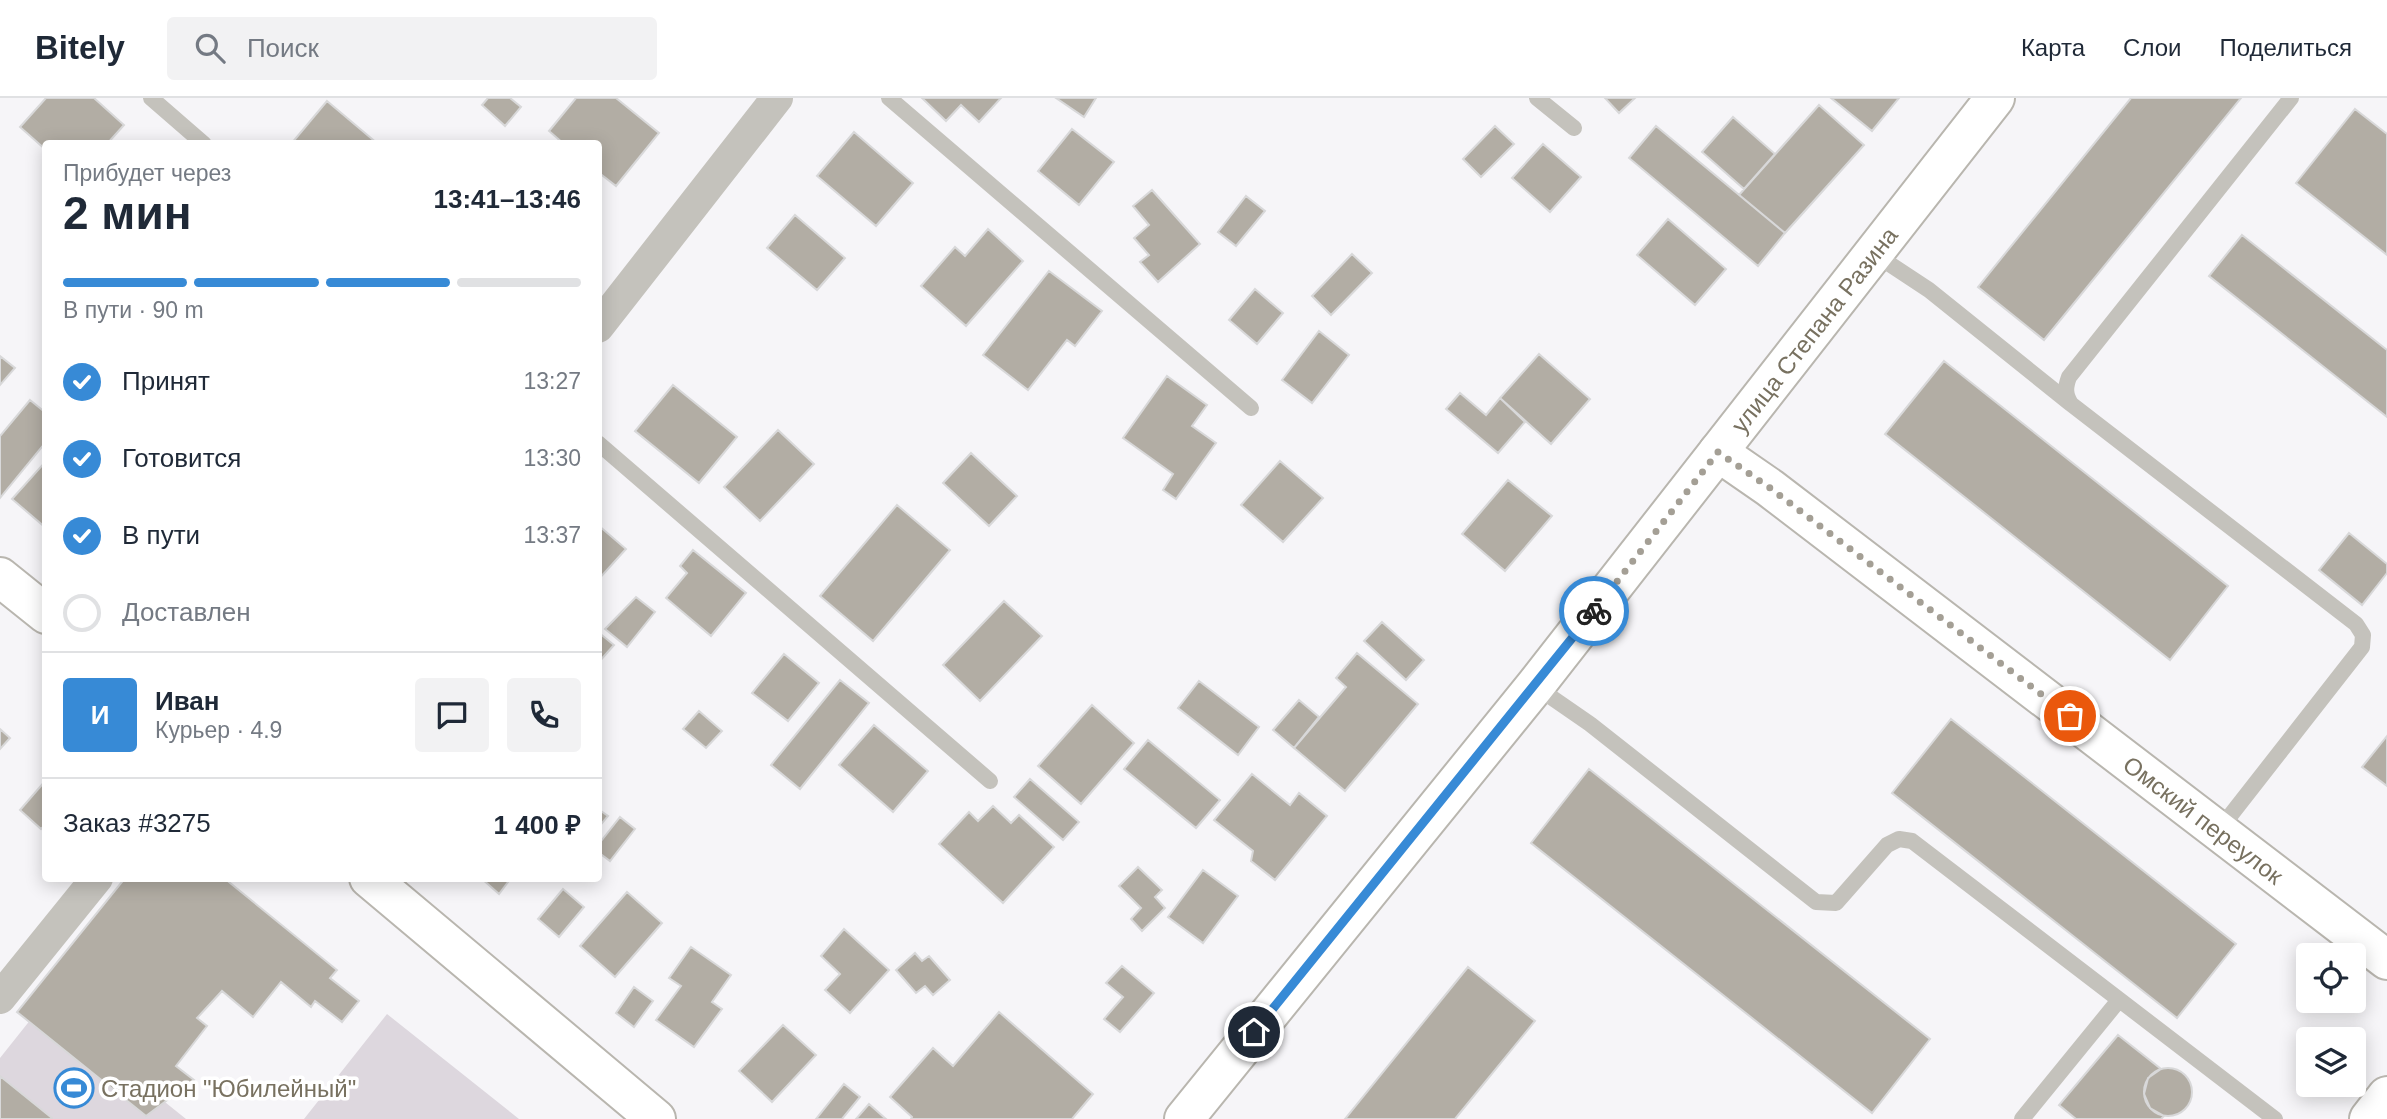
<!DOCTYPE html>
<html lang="ru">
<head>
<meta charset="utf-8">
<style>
	body { margin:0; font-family:Helvetica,sans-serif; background:#f2f2f3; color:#1f2937; height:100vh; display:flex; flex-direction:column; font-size:26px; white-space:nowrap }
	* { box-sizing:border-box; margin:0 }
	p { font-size:23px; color:#747a83 }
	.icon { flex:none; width:38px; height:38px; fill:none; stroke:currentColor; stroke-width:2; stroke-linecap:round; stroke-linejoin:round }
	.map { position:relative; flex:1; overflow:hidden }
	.sheet { position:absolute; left:42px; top:42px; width:560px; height:742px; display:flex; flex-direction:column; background:#fff; border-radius:7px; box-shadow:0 4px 18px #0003 }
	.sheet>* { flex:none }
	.fabs { position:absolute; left:2296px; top:845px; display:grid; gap:14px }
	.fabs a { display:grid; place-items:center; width:70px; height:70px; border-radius:7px; background:#fff; box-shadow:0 4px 18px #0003; font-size:35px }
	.pin { position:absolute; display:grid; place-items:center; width:60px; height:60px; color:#fff; margin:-30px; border:4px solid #fff; border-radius:50%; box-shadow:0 2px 7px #0007 }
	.courier { position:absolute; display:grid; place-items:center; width:70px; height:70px; margin:-35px; border:5px solid #378ad6; border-radius:50%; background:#fff; color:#222; box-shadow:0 2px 9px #0007 }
	.summary em { font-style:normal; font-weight:800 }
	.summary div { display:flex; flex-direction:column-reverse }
	.summary { display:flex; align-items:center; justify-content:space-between; height:119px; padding:0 21px }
	h1 { font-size:46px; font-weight:800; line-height:52px }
	.bar { display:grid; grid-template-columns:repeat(4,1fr); gap:10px 7px; align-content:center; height:84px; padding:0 21px }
	.bar i { height:9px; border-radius:5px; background:#e0e1e3 }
	.bar .current { background:#378ad6 }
	.bar p { grid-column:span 4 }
	.line { display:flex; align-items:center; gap:18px; padding:0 21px; border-top:2px solid #e0e1e3 }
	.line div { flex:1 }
	.round { display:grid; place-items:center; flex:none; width:74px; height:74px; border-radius:7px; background:#f2f2f3 }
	ol { padding:0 21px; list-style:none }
	li { display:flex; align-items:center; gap:21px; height:77px }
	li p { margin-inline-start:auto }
	li .icon { padding:7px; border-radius:50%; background:#378ad6; color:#fff; stroke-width:4 }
	li:last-child { color:#747a83 }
	li i { width:38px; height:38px; border:4px solid #e0e1e3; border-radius:50% }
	header { display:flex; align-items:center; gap:42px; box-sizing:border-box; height:98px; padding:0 35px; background:#fff; border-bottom:2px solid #e0e1e3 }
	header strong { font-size:33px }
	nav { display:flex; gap:38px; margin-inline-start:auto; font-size:24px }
	.search { width:490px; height:63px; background:#f2f2f3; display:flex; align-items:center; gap:18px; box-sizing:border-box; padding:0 24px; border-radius:7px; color:#747a83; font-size:26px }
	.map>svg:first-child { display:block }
</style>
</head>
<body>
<header>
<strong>Bitely</strong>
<div class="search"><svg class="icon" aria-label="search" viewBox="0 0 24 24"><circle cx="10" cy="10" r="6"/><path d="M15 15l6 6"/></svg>Поиск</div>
<nav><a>Карта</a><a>Слои</a><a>Поделиться</a></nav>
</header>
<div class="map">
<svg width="2387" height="1021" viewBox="0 0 2387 1021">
	<rect width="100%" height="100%" fill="#f6f5f8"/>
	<!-- green -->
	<path fill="#ddd7de" d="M43,906l143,115h-186v-61z
		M387,916l132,105h-215z"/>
	<!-- building -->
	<path fill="#b2ada4" stroke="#d8d8d9" stroke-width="2" d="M46,0h48l30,27 -17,19h-61v6l-26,-23z
		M488,0h22l11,9 -16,19 -23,-21z
		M576,0h40l43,35 -43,53 -18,-14v-28h-34l-15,-13z
		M922,0h79l-22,24 -18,-17 -15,16z
		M1056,0h40l-12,19z
		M1605,0h30l-16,15z
		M1831,0h68l-27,33z
		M2131,0h110l-197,242 -66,-53z
		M327,3l51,43h-87z
		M1819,7l45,40 -79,88 -46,-38z
		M2355,11l32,25v121l-91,-72z
		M1733,19l42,37 -31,35 -42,-37z
		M1495,28l19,18 -33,33 -18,-18z
		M1656,28l129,107 -27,33 -129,-108z
		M1072,31l42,33 -35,43 -41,-34z
		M854,34l59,51 -37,43 -59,-50z
		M1543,46l38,33 -31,35 -38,-34z
		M1152,92l48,54 -42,38 -18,-20 9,-7 -15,-17 15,-13 -16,-19z
		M1246,98l19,15 -29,35 -18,-14z
		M795,117l50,43 -28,32 -50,-42z
		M1668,121l58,50 -31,36 -58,-50z
		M988,131l35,32 -57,65 -45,-40 34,-39 10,9z
		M2242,137l145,115v67l-178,-141z
		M1352,156l20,19 -41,42 -19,-19z
		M1049,173l53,40 -27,35 -8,-6 -39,50 -45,-35z
		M1255,191l28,24 -26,31 -28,-24z
		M1319,233l30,24 -37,48 -30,-23z
		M1539,256l51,45 -39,45 -51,-46z
		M0,258l15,12 -15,17z
		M1944,263l284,225 -58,74 -285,-226z
		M1167,278l40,29 -15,21 24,17 -40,56 -13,-9 10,-16 -50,-36z
		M673,287l64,52 -38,46 -64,-52z
		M1460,295l26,22 14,-17 25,24 -27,31 -52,-44z
		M30,302l16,13v29l-46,56v-62z
		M778,332l36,34 -54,57 -36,-34z
		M971,355l46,43 -28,30 -46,-43z
		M46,363v67l-34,-29z
		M1280,363l43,37 -40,44 -42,-37z
		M1508,382l44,36 -47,55 -43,-37z
		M897,407l53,45 -77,91 -53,-45z
		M598,427l28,24 -28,31z
		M2349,435l38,31v9l-25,32 -43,-35z
		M693,452l53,43 -35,43 -45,-38 21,-25 -7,-7z
		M636,499l19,15 -28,35 -22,-18z
		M1004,503l38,35 -62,65 -37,-36z
		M1382,524l42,38 -18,20 -42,-39z
		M598,534l16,13 -16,18z
		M1357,555l61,51 -73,87 -51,-43 52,-61 -10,-9z
		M784,556l35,29 -31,38 -36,-28z
		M840,582l29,23 -69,86 -29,-24z
		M1199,583l60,46 -21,28 -60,-47z
		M1299,602l20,17 -25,31 -21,-18z
		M1092,607l42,38 -53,61 -43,-38z
		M699,613l23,20 -16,17 -23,-19z
		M1951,621l285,225 -59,74 -285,-225z
		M874,627l54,46 -35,41 -54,-47z
		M0,631l10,9 -10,11z
		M2387,638v50l-25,-19z
		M1148,642l72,60 -24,28 -72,-59z
		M1589,671l341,270 -58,74 -341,-270z
		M1252,676l38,31 9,-12 28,23 -52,64 -24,-19 2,-10 -39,-31z
		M1030,681l49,43 -16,18 -49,-43z
		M46,682v44l-5,5 -21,-19z
		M993,708l18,17 8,-8 35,32 -51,56 -64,-59 30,-32 9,9z
		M598,711l10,7 -10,12z
		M620,719l15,12 -25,32 -12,-9v-7z
		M1138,769l24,23 -7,7 10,11 -23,23 -11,-12 10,-11 -22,-22z
		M1203,772l35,26 -35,47 -35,-26z
		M125,780h99l113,92 -7,8 29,23 -17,21 -27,-21 -4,6 -30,-25 -28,35 -31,-26 -25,27 10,8 -31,40 18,14 -48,36 -129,-104z
		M481,780h30l-12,16z
		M563,791l21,18 -25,30 -21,-18z
		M627,794l35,31 -47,54 -35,-31z
		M844,831l45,41 -39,43 -25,-23 15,-16 -19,-18z
		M691,849l40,28 -19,27 10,7 -28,38 -38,-27 25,-34 -12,-8z
		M915,855l7,8 7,-5 21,24 -17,15 -8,-9 -9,7 -20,-23z
		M1122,868l32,27 -34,39 -16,-13 19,-22 -17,-14z
		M1468,869l67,54 -80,98h-110z
		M634,889l19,14 -19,26 -18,-14z
		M999,914l94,82 -21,25h-161l1,-2 -22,-20 43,-49 20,18z
		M783,927l33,30 -44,47 -33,-31z
		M2118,937l43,34 -13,9 -4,16 6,14 14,8 -3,3h-85l-17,-14z
		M2144 994a24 24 0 1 1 48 0a24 24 0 1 1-48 0Z
		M0,978l52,42v1h-52z
		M844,986l16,13 -18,22h-26z
		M869,1006l17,15h-30z"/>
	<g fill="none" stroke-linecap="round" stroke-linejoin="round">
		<!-- secondary casing -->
		<g stroke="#b9b6af" stroke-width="42">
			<g id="secondary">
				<path id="s1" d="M1718,354l52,36 617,472"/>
				<path d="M0,479l46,37"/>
				<path d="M369,780l287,241"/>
				<path id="s2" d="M1184,1021l351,-433 460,-588"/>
				<path d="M2369,1021l18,-23"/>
			</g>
		</g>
		<!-- lane -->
		<path stroke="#c4c2bc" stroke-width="16" d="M151,0l53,46
			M889,0l362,310
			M1537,0l37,30
			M1873,155l56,37 142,114
			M598,345l392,338
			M1535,588l55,38 226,178 20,1 51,-58 12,-6 13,2 363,278
			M2219,732l143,-183 1,-12 -7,-11 -285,-220c-6,-10 -6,-16 -2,-27l222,-279
			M2022,1021l97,-119"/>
		<!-- street -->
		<path stroke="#c4c2bc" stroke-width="32" d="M598,229l179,-229
			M0,900l97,-120"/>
		<!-- secondary -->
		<use href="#secondary" stroke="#fff" stroke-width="38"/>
	</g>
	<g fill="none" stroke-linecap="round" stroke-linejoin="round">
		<!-- done -->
		<path stroke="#a49f95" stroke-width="7" stroke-dasharray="0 12.6" d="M1594,513l124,-159 52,36 300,228"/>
		<!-- route -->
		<path stroke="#378ad6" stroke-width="9" d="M1254,934l340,-421"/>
	</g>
	<!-- icons -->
	<defs>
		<g id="stadium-ring" transform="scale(2.0125)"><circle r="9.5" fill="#fff" stroke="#378ad6" stroke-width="1.5"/><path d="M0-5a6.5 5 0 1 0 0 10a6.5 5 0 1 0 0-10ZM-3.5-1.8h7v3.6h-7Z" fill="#378ad6"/></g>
	</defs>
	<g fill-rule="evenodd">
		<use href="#stadium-ring" x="74" y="990"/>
	</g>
	<g text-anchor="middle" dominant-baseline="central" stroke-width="7" stroke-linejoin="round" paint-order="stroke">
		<!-- street labels -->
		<g font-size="24" fill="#787160" stroke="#fff">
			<text stroke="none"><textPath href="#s2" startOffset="1010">улица Степана Разина</textPath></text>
			<text stroke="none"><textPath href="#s1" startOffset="609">Омский переулок</textPath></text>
		</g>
		<!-- poi labels -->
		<g font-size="24" fill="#787160" stroke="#fff" text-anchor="start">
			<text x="101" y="990">Стадион "Юбилейный"</text>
		</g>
	</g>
</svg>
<div class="fabs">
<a><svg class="icon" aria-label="locate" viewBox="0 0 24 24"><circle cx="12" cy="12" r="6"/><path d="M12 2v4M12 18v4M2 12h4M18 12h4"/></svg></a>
<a><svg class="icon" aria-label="layers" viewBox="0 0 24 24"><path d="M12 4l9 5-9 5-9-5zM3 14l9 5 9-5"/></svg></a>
</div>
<div class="pin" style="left:2070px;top:618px;background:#ea580c"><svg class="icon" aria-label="bag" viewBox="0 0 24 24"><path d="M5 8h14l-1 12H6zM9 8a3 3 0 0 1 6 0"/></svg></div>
<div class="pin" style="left:1254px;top:934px;background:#1f2937"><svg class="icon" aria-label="home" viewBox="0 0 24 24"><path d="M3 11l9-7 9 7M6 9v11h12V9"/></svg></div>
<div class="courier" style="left:1594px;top:513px"><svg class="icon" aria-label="bike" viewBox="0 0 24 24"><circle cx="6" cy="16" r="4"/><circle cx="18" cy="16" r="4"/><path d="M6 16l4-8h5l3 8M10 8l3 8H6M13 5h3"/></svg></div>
<section class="sheet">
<div class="summary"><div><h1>2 мин</h1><p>Прибудет через</p></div><em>13:41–13:46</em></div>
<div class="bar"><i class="current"></i><i class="current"></i><i class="current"></i><i></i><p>В пути · 90 m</p></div>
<ol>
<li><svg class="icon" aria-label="check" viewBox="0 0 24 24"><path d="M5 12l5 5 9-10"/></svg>Принят<p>13:27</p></li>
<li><svg class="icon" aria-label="check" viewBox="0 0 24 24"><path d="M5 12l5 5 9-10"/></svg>Готовится<p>13:30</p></li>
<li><svg class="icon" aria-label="check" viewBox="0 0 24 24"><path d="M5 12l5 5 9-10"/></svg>В пути<p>13:37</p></li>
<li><i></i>Доставлен</li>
</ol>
<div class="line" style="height:126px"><b class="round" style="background:#378ad6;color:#fff">И</b><div><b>Иван</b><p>Курьер · 4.9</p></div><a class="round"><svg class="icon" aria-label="chat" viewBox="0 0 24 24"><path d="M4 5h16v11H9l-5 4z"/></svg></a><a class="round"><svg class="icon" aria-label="phone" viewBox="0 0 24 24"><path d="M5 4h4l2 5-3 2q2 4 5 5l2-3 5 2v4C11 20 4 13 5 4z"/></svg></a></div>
<div class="line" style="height:91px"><div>Заказ #3275</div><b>1 400 ₽</b></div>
</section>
</div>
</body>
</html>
